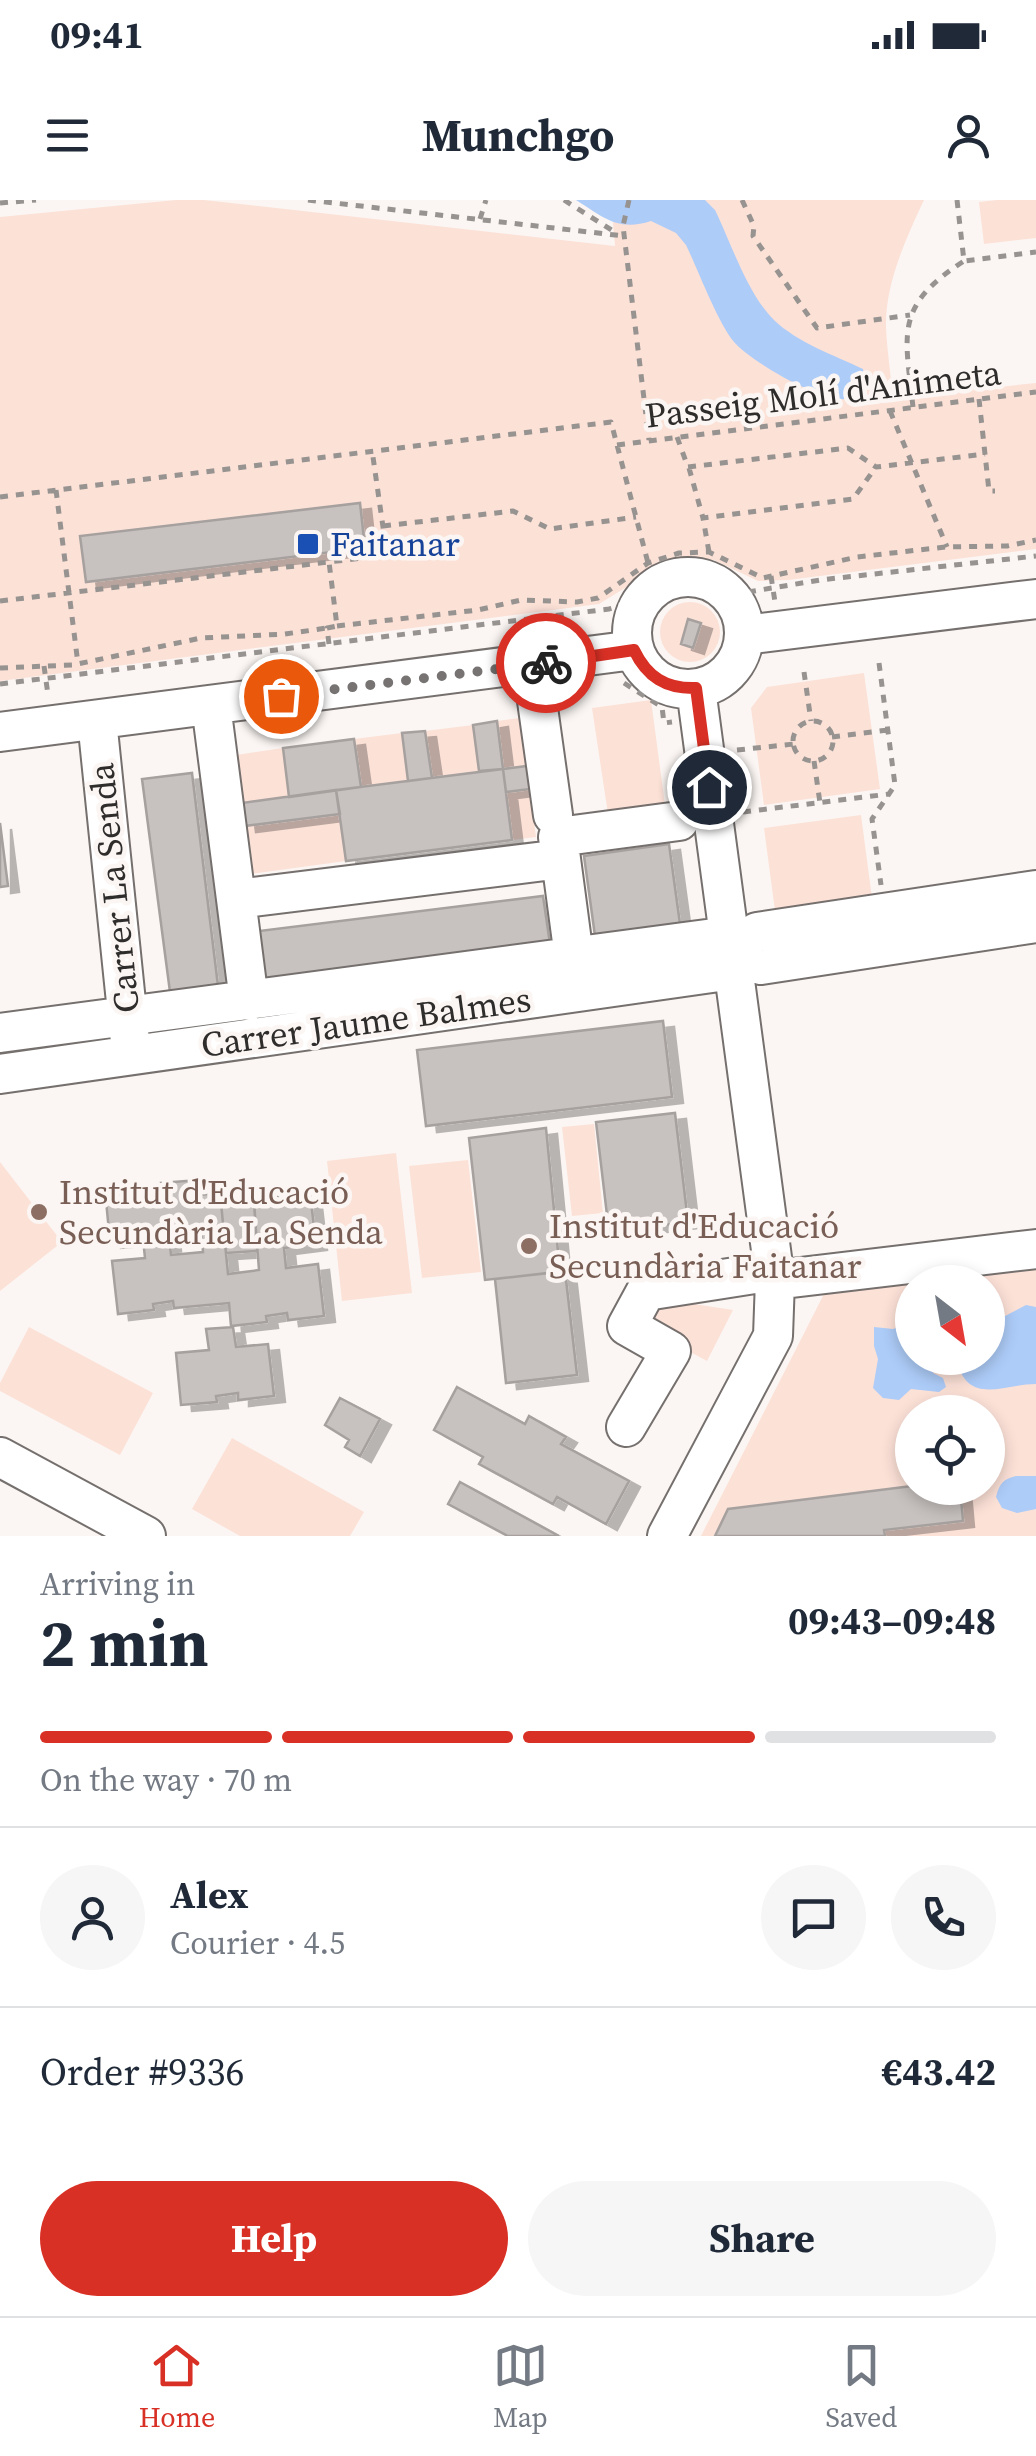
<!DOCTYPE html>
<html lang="en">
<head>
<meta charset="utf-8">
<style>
	body { margin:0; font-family:"Source Serif 4",serif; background:#f6f6f7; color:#1f2937; height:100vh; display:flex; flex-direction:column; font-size:38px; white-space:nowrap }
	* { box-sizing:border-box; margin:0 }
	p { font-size:32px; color:#747a83 }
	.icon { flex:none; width:55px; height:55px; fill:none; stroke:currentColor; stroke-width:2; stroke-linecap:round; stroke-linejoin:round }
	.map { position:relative; height:1336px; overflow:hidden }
	.details { display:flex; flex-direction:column; background:#fff; flex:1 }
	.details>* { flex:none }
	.needle { width:65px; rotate:149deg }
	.fabs { position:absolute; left:895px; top:1065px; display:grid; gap:20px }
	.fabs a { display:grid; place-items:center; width:110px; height:110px; border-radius:50%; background:#fff; box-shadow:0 5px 15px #0003; font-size:50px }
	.pin { position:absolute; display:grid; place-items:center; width:85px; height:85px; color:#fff; margin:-42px; border:5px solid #fff; border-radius:50%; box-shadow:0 2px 10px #0007 }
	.courier { position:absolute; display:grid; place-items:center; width:100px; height:100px; margin:-50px; border:8px solid #d93025; border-radius:50%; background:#fff; color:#222; box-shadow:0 2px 12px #0007 }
	.overview em { font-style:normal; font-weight:700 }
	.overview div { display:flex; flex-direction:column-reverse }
	.overview { display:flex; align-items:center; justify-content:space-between; height:170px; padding:0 40px }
	h1 { font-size:65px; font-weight:700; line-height:75px }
	.bar { display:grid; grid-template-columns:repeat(4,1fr); gap:15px 10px; align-content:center; height:120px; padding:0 40px }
	.bar i { height:12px; border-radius:8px; background:#e0e1e3 }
	.bar .current { background:#d93025 }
	.bar p { grid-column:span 4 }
	.line { display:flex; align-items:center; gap:25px; padding:0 40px; border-top:2px solid #e0e1e3 }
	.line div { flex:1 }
	.round { display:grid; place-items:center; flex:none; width:105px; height:105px; border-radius:52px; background:#f6f6f7 }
	.button { display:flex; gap:20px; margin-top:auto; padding:20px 40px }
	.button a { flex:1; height:115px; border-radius:60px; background:#d93025; color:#fff; font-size:40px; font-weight:700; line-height:115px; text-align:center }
	.button a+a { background:#f6f6f7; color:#1f2937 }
	.status { display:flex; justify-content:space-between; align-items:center; height:70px; padding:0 50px; background:#fff; direction:ltr }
	.status svg { height:28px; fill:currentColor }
	header { display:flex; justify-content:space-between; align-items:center; height:130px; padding:0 40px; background:#fff; font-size:45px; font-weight:700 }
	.tabs { display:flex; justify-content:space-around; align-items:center; height:140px; border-top:2px solid #e0e1e3; background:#fff; font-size:28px; color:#747a83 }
	.tabs a { display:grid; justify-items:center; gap:5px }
	.tabs .current { color:#d93025 }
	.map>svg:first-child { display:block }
</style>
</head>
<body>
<div class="status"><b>09:41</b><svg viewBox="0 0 49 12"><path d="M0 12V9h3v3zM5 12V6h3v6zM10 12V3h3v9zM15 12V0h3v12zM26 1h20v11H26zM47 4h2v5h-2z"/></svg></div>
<header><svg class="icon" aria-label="menu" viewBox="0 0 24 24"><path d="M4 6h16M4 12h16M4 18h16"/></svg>Munchgo<svg class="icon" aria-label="person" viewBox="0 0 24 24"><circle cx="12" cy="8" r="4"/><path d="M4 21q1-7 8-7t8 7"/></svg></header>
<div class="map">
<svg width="1036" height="1336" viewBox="0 0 1036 1336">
	<defs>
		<filter id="shadow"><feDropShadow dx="11" dy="6" stdDeviation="0" flood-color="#0004"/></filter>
	</defs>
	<rect width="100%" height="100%" fill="#fbf6f3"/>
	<!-- green -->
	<path fill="#fce1d7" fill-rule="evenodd" d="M176,0h28l411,46 -2,-23 6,-23h305c-18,38 -39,84 -38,127 1,24 5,48 7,71l143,-15v166l-248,31 -30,1 -44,-21 -21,-2 -29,6 -65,40 -599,77v-464z
		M997,0h39v38l-52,6 -5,-42z
		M660 432a30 30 0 1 1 60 0a30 30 0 1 1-60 0Z
		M864,473l16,116 -116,16 -13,-97 16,-21z
		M651,500l14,105 -57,9 -16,-106z
		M520,518l7,48 -24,3 -6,-48z
		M473,525l6,46 -47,7 -7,-47z
		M402,533l6,48 -47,6 -7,-48z
		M283,548l6,49 -47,6 -6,-48z
		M530,589l6,48 -24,3 -6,-48z
		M340,614l6,47 -95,13 -6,-48z
		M861,615l11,83 -97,13 -11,-83z
		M594,924l9,89 -31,3 -10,-89z
		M396,953l16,140 -70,8 -15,-140z
		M468,960l13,112 -59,6 -13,-112z
		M0,962l62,80 -62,49z
		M1036,1064v272h-335l125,-246zM912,1082h76v76h-76zM912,1212h76v76h-76z
		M655,1098l78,12 -26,51 -65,-35z
		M29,1127l124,66 -33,62 -120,-64v-8z
		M232,1238l132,74 -14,24h-110l-48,-27z"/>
	<!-- water -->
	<path fill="#adccf8" d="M576,0h129l10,10c16,33 33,85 59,110 24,23 60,35 89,49l2,11c-4,7 -7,14 -15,18 -22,9 -100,-37 -116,-56 -17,-21 -35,-70 -48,-97l-10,-12 -25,-12c-33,11 -48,-4 -75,-21z
		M1026,1105l10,2v77c-34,0 -69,23 -80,-26h32v-33z
		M910,1123h2v35h20l1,15 10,5 3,9 -7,5 -28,-3 -12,11 -16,-2 -10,-10 5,-29 -4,-13v-19l19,2z
		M1016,1276h20v33l-19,4 -15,-5 -6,-11c3,-13 7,-18 20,-21z"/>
	<!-- building -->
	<path fill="#c7c1bf" stroke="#a6a19f" stroke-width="2.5" fill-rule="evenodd" filter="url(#shadow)" d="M360,303l5,45 -279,34 -6,-46z
		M688,419l13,4 -8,25 -12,-4z
		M497,521l6,48 -24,2 -6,-46z
		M425,531l7,47 -24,3 -6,-48z
		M354,539l7,48 -72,10 -6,-49z
		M527,566l3,23 -24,3 -3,-23z
		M503,569l9,71 -166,21 -10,-71z
		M192,573l26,213 -48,6 -28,-213z
		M336,590l4,24 -95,12 -3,-23z
		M0,623l8,63 -8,1z
		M669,644l11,80 -85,12 -11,-80z
		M543,696l7,48 -285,35 -6,-48z
		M663,821l9,76 -246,29 -9,-76z
		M675,913l13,109 -79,10 -13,-110z
		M546,928l14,144 -75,8 -16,-142z
		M198,980l1,15 21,-2 8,81 31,-4 -5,-66 22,-2 -1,-5 35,-4 6,51 -32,4 2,20 32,-4 6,52 -36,4 -1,-7 -21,3 1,6 -36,4 -2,-23 -55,5 -1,-7 -20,3 1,6 -36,4 -6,-53 33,-3 -2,-19 -33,3 -5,-52 36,-4v6l21,-3 -1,-6zM201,1032l2,20 -32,3 -2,-19z
		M254,998l3,53 -31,2 -5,-50z
		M565,1071l12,104 -71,8 -11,-104z
		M233,1127l3,20 32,-3 6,52 -36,4v-7l-22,3 1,6 -36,3 -5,-52 33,-3 -3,-21z
		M457,1187l68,37 4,-8 37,21 -5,7 68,37 -23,43 -49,-27 -4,7 -74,-40 4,-7 -49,-27z
		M340,1198l40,21 -20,37 -15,-9 4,-7 -24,-15z
		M460,1282l99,54h-51l-60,-32z
		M912,1286l48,2 3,33 -79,9 1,6h-170l13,-27z"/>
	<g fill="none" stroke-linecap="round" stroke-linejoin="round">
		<!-- minor casing -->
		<g stroke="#75706e" stroke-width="42">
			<path id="minor" d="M632 433a56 56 0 1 1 112 0a56 56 0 1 1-112 0Z
				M745,435l291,-36
				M532,465l21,150
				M211,505l25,194 325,-40 -3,-22 121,-16
				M97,520l33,321
				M0,532l634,-82
				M561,659l13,98
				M236,699l13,102
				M757,732l279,-42
				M761,765l275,-42
				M0,833l729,-97
				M0,874l733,-104
				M775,1080l261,-31
				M626,1227l45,-76 -44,-25 19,-35 128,-20
				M0,1257l146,79
				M667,1336l106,-200 2,-56 -79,-591"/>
		</g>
		<!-- path -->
		<path stroke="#979391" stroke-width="5" stroke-dasharray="8 8" stroke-linecap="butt" d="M308,0l316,36
			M564,0l54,34
			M629,0l-6,26 26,214
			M742,0l12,26 -1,10 64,92 93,-13
			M957,0l7,61 72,-9
			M0,3l36,-3
			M480,19l6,-19
			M979,199l10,92h6
			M913,207c-8,-74 -19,-101 51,-146
			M890,211l57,136
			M677,237l11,30 160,-19 28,19 109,-13
			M617,245l419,-53
			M689,268l14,50
			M56,290l22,174
			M0,297l611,-75 37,141
			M383,326l130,-15 37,18 86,-12
			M709,352l-6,-34 150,-19 23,-32
			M771,376l4,26
			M748,392l72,-12 216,-24
			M0,401l329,-39
			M337,426l141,-16 43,-10 56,2 21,-4 50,-35 31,-10 30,-1 54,26 94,-21 88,-10 62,-1 29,-6
			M329,444l-2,-16 10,-2 -8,-64 58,-7 -15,-105
			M879,463l16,122 -23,34 9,66
			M44,466l4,29
			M0,468l73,-3 128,-27 84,-4 42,-6
			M804,472l7,49
			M624,483l38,24 2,16 8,-1
			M0,484l609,-75c18,-4 24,-16 37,-28 36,-31 87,-17 108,23
			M728,491l23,-25
			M793 541a20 20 0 1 1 40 0a20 20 0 1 1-40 0Z
			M832,537l56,-7
			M737,550l57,-6
			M814,561l6,42
			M743,612l146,-18"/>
		<!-- minor -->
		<use href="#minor" stroke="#fff" stroke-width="38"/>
	</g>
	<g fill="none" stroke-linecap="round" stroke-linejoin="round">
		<!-- done -->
		<path stroke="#767372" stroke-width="10" stroke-dasharray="0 18" d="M281,496l265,-33"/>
		<!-- route -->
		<path stroke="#d93025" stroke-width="12" d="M546,463l88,-13c13,27 32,39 62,38l13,99"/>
	</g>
	<!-- markers -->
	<rect fill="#1a4fb4" stroke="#fbf6f3" stroke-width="4" x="296" y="332" width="24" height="24" rx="5"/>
	<g fill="#8d6e63" stroke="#fbf6f3" stroke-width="4">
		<circle cx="39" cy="1012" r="10"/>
		<circle cx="529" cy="1046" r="10"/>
	</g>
	<g text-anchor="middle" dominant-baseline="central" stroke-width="9" stroke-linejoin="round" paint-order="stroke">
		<!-- street labels -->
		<g font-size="35" fill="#2f2d2c" stroke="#fbf6f3">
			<text transform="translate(823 194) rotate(-7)">Passeig Molí d'Animeta</text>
			<text transform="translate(114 688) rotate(-96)">Carrer La Senda</text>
			<text transform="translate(366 822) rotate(-8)">Carrer Jaume Balmes</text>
		</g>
		<!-- transit labels -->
		<g font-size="35" fill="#164399" stroke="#fbf6f3" text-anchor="start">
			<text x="330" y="344">Faitanar</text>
		</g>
		<!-- education labels -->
		<g font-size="35" fill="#785e54" stroke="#fbf6f3" text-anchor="start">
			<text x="59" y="992">Institut d'Educació<tspan x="59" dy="40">Secundària La Senda</tspan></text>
			<text x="549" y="1026">Institut d'Educació<tspan x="549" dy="40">Secundària Faitanar</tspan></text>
		</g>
	</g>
</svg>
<div class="fabs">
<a><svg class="needle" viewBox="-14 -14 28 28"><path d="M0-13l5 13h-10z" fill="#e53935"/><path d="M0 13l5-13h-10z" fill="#747a83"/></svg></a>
<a><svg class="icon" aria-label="locate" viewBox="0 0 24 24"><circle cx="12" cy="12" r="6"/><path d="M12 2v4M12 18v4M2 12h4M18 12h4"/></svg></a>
</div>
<div class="pin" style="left:281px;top:496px;background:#ea580c"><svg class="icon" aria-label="bag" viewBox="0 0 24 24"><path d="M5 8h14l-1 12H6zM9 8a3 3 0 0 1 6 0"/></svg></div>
<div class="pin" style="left:709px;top:587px;background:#1f2937"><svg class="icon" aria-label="home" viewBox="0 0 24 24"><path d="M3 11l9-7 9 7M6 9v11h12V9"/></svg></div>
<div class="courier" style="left:546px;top:463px"><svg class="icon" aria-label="bike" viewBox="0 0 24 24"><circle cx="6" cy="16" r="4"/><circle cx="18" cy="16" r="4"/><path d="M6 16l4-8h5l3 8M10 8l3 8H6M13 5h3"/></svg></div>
</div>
<section class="details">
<div class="overview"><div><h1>2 min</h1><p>Arriving in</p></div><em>09:43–09:48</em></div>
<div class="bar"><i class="current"></i><i class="current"></i><i class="current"></i><i></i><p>On the way · 70 m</p></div>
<div class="line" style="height:180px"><a class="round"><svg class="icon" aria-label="person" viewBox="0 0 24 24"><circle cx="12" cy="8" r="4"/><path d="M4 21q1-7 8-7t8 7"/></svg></a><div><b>Alex</b><p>Courier · 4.5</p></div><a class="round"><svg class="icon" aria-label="chat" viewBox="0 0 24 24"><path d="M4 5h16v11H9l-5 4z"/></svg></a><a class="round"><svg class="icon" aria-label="phone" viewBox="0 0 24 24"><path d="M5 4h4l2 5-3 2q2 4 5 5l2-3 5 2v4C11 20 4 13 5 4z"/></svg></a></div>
<div class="line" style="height:130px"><div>Order #9336</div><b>€43.42</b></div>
<div class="button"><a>Help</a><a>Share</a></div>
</section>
<nav class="tabs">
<a class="current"><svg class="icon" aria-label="home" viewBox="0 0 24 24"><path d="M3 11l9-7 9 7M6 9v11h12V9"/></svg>Home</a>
<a><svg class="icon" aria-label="map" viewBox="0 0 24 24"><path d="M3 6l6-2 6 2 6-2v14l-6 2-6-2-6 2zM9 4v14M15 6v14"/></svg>Map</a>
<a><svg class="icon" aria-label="saved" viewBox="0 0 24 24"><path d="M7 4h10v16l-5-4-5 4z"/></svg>Saved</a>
</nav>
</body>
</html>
